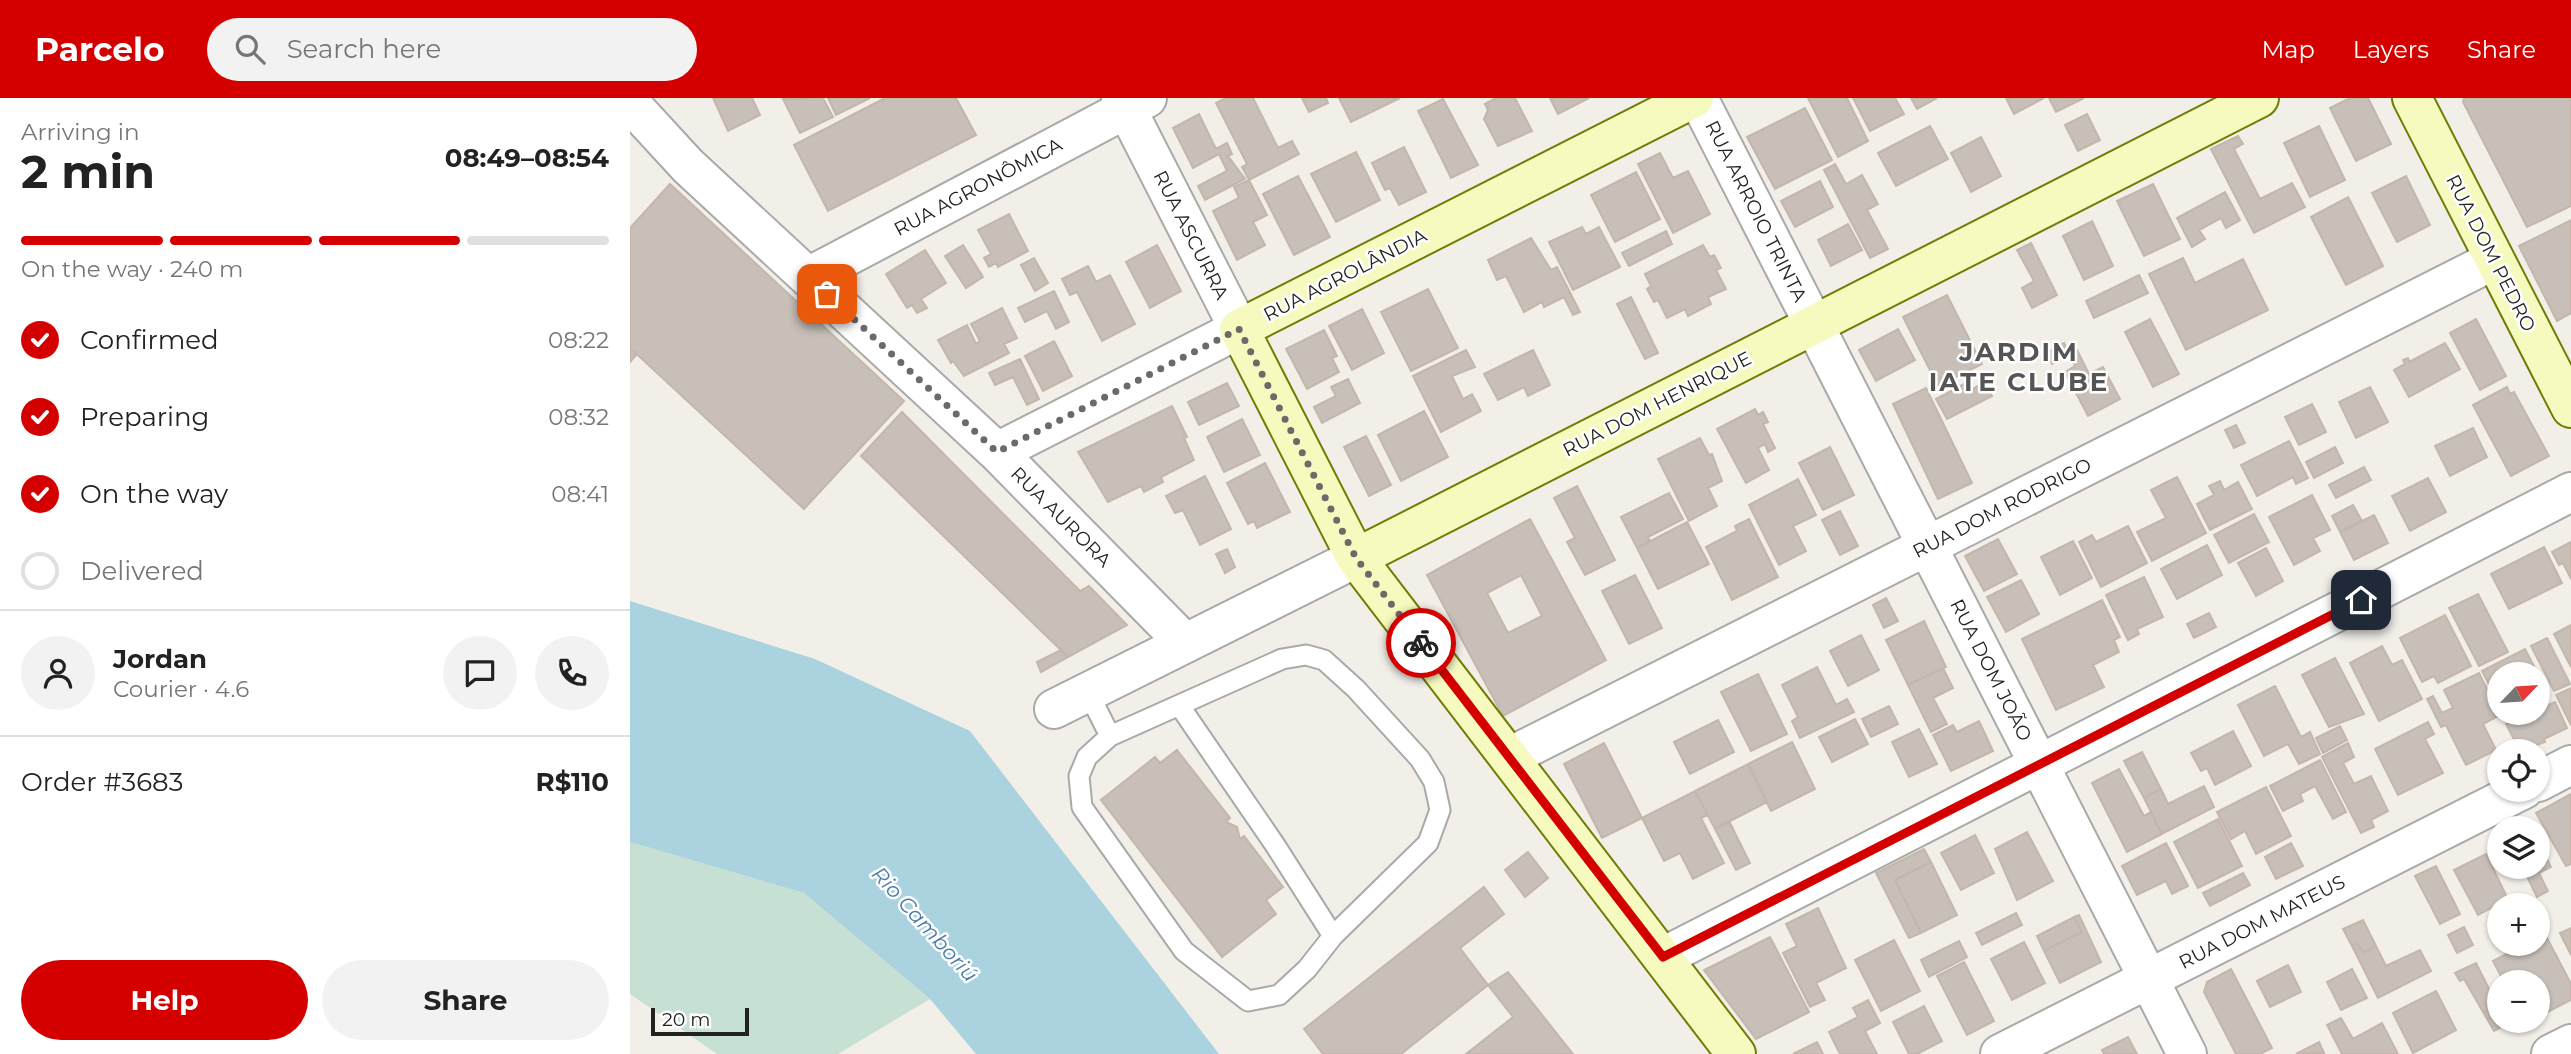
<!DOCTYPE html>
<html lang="en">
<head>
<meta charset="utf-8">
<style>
	body { margin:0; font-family:Montserrat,sans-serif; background:#f2f2f2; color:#222; height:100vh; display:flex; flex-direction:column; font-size:26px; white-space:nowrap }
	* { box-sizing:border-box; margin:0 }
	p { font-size:23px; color:#767676 }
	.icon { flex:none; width:38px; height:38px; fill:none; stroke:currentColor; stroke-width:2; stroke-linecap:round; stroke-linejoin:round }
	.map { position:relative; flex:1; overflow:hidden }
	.panel { display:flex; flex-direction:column; background:#fff; width:630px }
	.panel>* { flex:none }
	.needle { width:46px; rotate:65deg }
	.fabs { position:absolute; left:1857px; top:564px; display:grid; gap:14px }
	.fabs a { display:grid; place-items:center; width:63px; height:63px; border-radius:50%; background:#fff; box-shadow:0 2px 5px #0004; font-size:35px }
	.scale { position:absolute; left:21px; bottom:18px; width:98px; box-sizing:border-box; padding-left:7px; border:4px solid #222; border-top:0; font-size:19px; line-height:24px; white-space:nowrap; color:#222; -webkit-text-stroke:5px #fff; paint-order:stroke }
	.pin { position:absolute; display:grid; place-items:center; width:60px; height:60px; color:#fff; margin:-30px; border-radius:14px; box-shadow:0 4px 10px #0006 }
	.courier { position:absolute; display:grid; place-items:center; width:70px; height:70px; margin:-35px; border:5px solid #d40000; border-radius:50%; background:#fff; color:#222; box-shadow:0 2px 9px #0007 }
	.overview em { font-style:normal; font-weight:700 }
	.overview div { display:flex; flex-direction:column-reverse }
	.overview { display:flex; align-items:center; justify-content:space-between; height:119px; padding:0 21px }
	h1 { font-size:46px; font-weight:700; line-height:52px }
	.bar { display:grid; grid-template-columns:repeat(4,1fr); gap:10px 7px; align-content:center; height:84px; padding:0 21px }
	.bar i { height:9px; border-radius:5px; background:#e0e0e0 }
	.bar .on { background:#d40000 }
	.bar p { grid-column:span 4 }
	.line { display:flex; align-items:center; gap:18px; padding:0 21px; border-top:2px solid #e0e0e0 }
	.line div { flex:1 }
	.round { display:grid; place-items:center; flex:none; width:74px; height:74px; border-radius:37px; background:#f2f2f2 }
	ol { padding:0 21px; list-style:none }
	li { display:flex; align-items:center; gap:21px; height:77px }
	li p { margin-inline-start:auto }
	li .icon { padding:7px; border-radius:50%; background:#d40000; color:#fff; stroke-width:4 }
	li:last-child { color:#767676 }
	li i { width:38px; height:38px; border:4px solid #e0e0e0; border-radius:50% }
	.action { display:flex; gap:14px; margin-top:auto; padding:14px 21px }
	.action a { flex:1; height:80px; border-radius:42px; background:#d40000; color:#fff; font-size:28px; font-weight:700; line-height:80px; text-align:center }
	.action a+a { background:#f2f2f2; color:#222 }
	header { display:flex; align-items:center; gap:42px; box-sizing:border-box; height:98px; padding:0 35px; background:#d40000; color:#fff }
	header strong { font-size:33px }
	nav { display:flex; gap:38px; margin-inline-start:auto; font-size:24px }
	.search { width:490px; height:63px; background:#f2f2f2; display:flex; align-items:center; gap:18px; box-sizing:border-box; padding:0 24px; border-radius:38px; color:#767676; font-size:26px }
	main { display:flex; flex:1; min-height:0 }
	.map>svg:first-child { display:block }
</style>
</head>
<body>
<header>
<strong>Parcelo</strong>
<div class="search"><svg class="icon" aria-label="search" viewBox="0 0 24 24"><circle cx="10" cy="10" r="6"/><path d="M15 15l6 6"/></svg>Search here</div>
<nav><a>Map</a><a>Layers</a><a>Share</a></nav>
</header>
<main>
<section class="panel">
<div class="overview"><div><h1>2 min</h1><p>Arriving in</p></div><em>08:49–08:54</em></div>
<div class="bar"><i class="on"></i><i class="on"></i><i class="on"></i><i></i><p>On the way · 240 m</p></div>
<ol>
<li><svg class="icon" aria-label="check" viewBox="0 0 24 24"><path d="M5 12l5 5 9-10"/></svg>Confirmed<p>08:22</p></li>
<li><svg class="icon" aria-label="check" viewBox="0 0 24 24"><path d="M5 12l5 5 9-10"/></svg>Preparing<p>08:32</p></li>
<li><svg class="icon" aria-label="check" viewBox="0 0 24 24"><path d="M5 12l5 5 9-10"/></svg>On the way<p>08:41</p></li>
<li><i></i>Delivered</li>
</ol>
<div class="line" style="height:126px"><a class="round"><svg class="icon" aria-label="person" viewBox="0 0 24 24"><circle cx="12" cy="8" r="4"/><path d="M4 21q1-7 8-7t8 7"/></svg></a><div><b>Jordan</b><p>Courier · 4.6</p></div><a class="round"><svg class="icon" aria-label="chat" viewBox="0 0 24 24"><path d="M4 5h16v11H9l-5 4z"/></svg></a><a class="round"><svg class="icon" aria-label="phone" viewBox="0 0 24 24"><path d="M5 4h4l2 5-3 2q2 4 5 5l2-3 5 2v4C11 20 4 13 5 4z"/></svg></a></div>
<div class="line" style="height:91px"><div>Order #3683</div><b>R$110</b></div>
<div class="action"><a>Help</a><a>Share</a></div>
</section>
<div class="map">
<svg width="1941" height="956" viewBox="0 0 1941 956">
	<rect width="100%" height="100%" fill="#f2efe9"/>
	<!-- wetland -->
	<path fill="#c6e0d4" d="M0,744l174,51 126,106 -92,55h-121l-87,-60z"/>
	<!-- water -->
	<path fill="#aad3df" d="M0,503l185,58 155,72 249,323h-243l-46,-55 -126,-106 -174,-51z"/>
	<!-- building -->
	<path fill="#c7bfb8" stroke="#c4b6ab" stroke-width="2" fill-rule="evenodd" d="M83,0h39l8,17 -32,16z
		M193,0l10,19 -33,16 -17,-34z
		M198,0h42l-34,17z
		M255,0h71l20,37 -148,76 -34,-66z
		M596,0h27l25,50 14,-7 7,13 -50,26 -7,-13 5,-3 -31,-61z
		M672,0h24l2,5 -19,9z
		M709,0h61l-49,24z
		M866,0h19l17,33 -34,15 -14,-27 4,-9 -3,-6z
		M920,0h39l-31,16z
		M1178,0h39l21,43 -30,16z
		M1223,0h42l9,16 -34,17z
		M1281,0h26l-20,11z
		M1376,0h38l-30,16z
		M1419,0h35l-28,14z
		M1720,0h18l23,46 -35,17 -26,-53z
		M1834,0h107v108l-44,21 -64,-125z
		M813,1l35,66 -27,13 -33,-67z
		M1175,10l27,52 -57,29 -28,-52z
		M569,16l17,35 11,-6 5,11 -4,2 17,23 -40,21 -7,-14 29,-15 -8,-17 -26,14 -20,-40z
		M1457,16l13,26 -22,11 -13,-26z
		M1300,28l18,33 -52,27 -18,-33z
		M1689,28l26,54 -35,17 -26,-54z
		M1608,38l5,8 -9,5 26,50 32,-16 13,24 -51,26 -43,-84z
		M1351,39l20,39 -30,16 -20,-39z
		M774,49l22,45 -27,13 -9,-17 -5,2 -13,-27z
		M726,54l24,48 -44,22 -25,-48z
		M1030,55l13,25 15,-7 22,43 -37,19 -35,-69z
		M1205,66l11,20 16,-9 16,29 -11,6 21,39 -18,9 -46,-88z
		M1006,74l24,47 -45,23 -24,-47z
		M668,78l32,61 -36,18 -31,-61z
		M1776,78l24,49 -33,17 -25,-49z
		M619,82l18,35 -14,7 12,23 -28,15 -24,-49 26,-13 -5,-11z
		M1190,83l13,26 -38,20 -14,-26z
		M40,86l234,217 -100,108 -174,-161v-120z
		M1523,86l27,55 -36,17 -27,-55z
		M1595,94l15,28 -14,8 -5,-10 -22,12 6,9 -13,8 -15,-29z
		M1718,99l35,69 -37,19 -35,-68z
		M379,116l19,37 -30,16 -2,-4 -7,4 -5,-9 7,-4 -13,-24z
		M1941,122v93l-14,8 -38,-75z
		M1462,123l21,45 -29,14 -21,-44z
		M1218,126l14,26 -31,16 -13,-26z
		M952,129l4,7 13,-7 21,40 -47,23 -24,-48z
		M1036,133l6,13 -43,22 -7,-13z
		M901,140l20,32 6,-3 23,45 -7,3 -9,-18 -20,10 -2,-5 -18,10 -18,-36 -9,4 -9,-20z
		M1401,145l26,52 -25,13 -10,-20 12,-7 -17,-31z
		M333,147l20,32 -17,11 -21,-32z
		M527,147l24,46 -31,17 -24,-46z
		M1073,147l7,12 4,-2 7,13 -5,2 10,19 -18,8 3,7 -23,12 -3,-7 -18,9 -9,-18 -4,2 -7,-13 4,-3 -6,-12z
		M295,152l21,33 -25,16 6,9 -10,5 -5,-8 -5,3 -21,-34z
		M404,160l14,25 -13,8 -14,-26z
		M1553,160l12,25 48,-24 25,51 -82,40 -37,-76z
		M458,168l8,16 14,-7 25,49 -33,17 -25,-49 -7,3 -8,-16z
		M1509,177l9,18 -54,25 -8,-17z
		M798,191l30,59 -47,23 -30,-59z
		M424,193l15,31 -13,7 -9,-18 -22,11 -7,-14z
		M1317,197l35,69 -44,22 -35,-69z
		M1001,199l27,56 -13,6 -28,-55z
		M372,210l15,30 -13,6 5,9 -45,23 -11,-15 -2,2 -13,-23 29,-15 9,19 4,-3 -9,-17z
		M732,211l22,44 -32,17 -23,-44z
		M1520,221l29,55 -26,13 -28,-55z
		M1846,221l30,57 -26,14 -30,-57z
		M1268,231l17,31 -39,21 -17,-31z
		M694,232l13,26 -5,2 7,14 -32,17 -21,-40z
		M424,243l18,35 -29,15 -18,-35z
		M1434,245l3,5 7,-4 15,30 14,-7 17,32 -32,17 -23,-44 10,-6 -5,-11 -18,9 -6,-11z
		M1815,245l15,26 -51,28 -15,-27 11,-6 -2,-4 5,-2 1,4z
		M0,250l7,6 -7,8z
		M836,252l9,17 -23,9 11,23 9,-5 9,17 -40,21 -28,-56z
		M903,252l17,35 -22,11 -4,-9 -26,13 -14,-26z
		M390,261l19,40 -12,6 -14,-28 -18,8 -6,-12z
		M718,281l12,24 -38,20 -8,-16 22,-11 -5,-9z
		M1355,284l7,14 -45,23 -11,-20 30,-16 3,8z
		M597,285l12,23 -40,19 -11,-23z
		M1740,289l18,35 -32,16 -17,-36z
		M1877,289l3,7 4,-2 35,64 -38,20 -38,-71z
		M1296,290l46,95 -34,16 -45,-95z
		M1682,306l14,28 -27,13 -14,-28z
		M542,308l15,31 -3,1 10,22 -33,17 2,5 -19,10 -3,-6 -33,16 -30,-50z
		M1125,311l3,6 5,-3 5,10 -5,2 12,24 -7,4 -3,-8 -7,4 11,22 -23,13 -29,-54z
		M794,313l24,46 -47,24 -23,-46z
		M272,314l178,179 9,-5 38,39 -59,32 -207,-201z
		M612,321l18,36 -36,17 -17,-35z
		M1606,327l9,18 -11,5 -9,-18z
		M1843,330l14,29 -37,19 -15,-30z
		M736,338l25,49 -22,11 -25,-49z
		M1070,340l9,17 3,-1 10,27 -14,7 9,18 -28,15 -31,-62z
		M1659,343l19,37 -12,6 -3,-7 -36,19 -16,-31z
		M1200,349l24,48 -31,15 -24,-47z
		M1705,349l8,16 -29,15 -8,-16z
		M635,365l25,49 -33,16 -3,-7 -6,3 -21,-41z
		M1734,369l7,13 -35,18 -7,-13z
		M575,378l26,53 -31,16 -17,-35 -8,3 -9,-17z
		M1547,379l29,56 -54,28 -15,-29 29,-14 -15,-28z
		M1798,380l18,34 -36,19 -18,-35z
		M1168,381l18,36 -23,11 13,25 -27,14 -30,-60z
		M1590,383l4,9 14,-8 14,27 -42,21 -13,-26 17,-9 -5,-9z
		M947,388l38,74 -30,15 -18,-33 8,-4 -21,-40z
		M1039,395l14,26 -35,18 2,4 -13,7 -16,-31z
		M1682,397l18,35 -17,8 7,13 -26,14 -25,-48z
		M1723,407l9,16 -22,11 -8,-16z
		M1210,413l18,35 -18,9 -18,-35z
		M1624,416l15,28 -40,21 -15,-28z
		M1744,417l14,28 -34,17 -14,-28z
		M900,421l76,141 -103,56 -76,-141zM891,477l21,41 -34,17 -21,-40z
		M1119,421l29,58 -46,23 -26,-53 31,-16 -2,-5z
		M1057,424l22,42 -51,25 -21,-41z
		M1498,428l19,37 -46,24 -22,-45 13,-7 4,7z
		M1368,441l19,35 -33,17 -19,-35z
		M1443,443l19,37 -32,17 -19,-38z
		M1941,444v37l-8,-16 -4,2 -7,-13z
		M1577,447l15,30 -45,24 -16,-30z
		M1914,449l18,36 -53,26 -18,-35z
		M1636,450l17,33 -27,15 -18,-33z
		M597,451l8,18 -10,6 -9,-19z
		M1005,477l27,53 -33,16 -27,-53z
		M1514,479l19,40 -26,12 2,5 -11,6 -22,-45z
		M1391,482l18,34 -33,18 -19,-35z
		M1848,496l30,58 -29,14 -30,-58z
		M1256,500l12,23 -14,7 -11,-23z
		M1472,502l18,37 -6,3 5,12 -26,13 11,22 -48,23 -34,-71z
		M1579,515l7,14 -22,11 -7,-14z
		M1815,517l26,51 -33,17 -4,-7 -12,6 -22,-44z
		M1294,523l22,46 -38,18 -22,-45z
		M1941,527v42l-17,-33z
		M1231,537l18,35 -31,16 -18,-35z
		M1917,540l23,46 -16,7 -23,-45z
		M1752,548l10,19 10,-5 20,39 -43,22 -29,-58z
		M1895,551l24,46 -11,5v-26h-39v30l-17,-33z
		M431,552l7,7 -27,15 -4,-10z
		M1705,560l29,56 -35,13 -27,-52z
		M1187,569l19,38 11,-6 7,13 -54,26 -8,-17 6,-4 -16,-32z
		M1313,570l10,20 -20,10 14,26 -16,8 -23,-47z
		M1849,575l21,42 -17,9 13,26 -30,15 -20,-40 -5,2 -14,-28 6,-3 9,17 11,-5 -9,-18z
		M1128,576l29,60 -36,17 -30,-59z
		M1645,588l26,51 9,-5 10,22 -21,10 -11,-20 -24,12 -26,-51z
		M1941,590v37l-15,-30z
		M1925,604l12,26 -23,11 1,3 -25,9 -14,-27z
		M1259,608l9,18 -27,13 -9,-18z
		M1225,621l13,25 -36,18 -13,-25z
		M1088,622l16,32 -44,22 -16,-32z
		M1349,623l14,30 -42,20 -18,-36 20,-10 4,7z
		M1798,624l6,12 -9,5 18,34 -45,22 -23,-46z
		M1710,628l7,14 -24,13 -7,-15z
		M1289,631l18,35 -28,13 -17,-35z
		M1603,633l18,35 -36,19 -8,-17 -6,3 -10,-18z
		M1162,644l23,47 -44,22 -23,-47z
		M974,645l38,75 -40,20 -38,-74z
		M1718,645l6,14 -11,6 11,21 17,-8 17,35 -17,9 3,7 -13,6 -39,-76z
		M547,652l53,68 -4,4 11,5 3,12 4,-3 39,51 -17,13 10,14 -54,43 -121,-157 54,-43 5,6z
		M1512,654l19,37 -17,9 -20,-37z
		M1690,662l26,52 -13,7 -18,-33 -15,8 3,7 -20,10 -13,-25z
		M1118,666l19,38 -52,27 -20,-38z
		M1489,671l25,47 7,-4 11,22 -35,18 -35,-69z
		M1574,688l10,21 -52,27 -18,-36 17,-9 7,15z
		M1636,689l25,49 -35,18 -11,-23 -14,8 -14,-27z
		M1065,693l13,24 -7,3 23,45 -31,16 -13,-26 -16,8 -22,-43z
		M1941,696v70l-5,2 -30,-53z
		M1588,721l24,47 -44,22 -24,-46z
		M1099,723l21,42 -14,7 -21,-41z
		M1397,734l26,49 -36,19 -22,-51z
		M1345,737l19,38 -33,17 -20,-37z
		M1908,743l13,26 -12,6 9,18 -11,6 -15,-31h16z
		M1536,745l22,43 -16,8 -6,-13 -29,14 -15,-29z
		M1661,745l12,23 -27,13 -11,-22z
		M1294,751l7,13 -36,18 26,53 -12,5 -33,-65z
		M898,754l20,26 -23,19 -20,-27z
		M1856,756l22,45 -30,16 -24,-45z
		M1301,764l26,53 -36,18 -26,-53z
		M1806,768l24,48 -20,10 -25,-48z
		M1613,775l7,12 -40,21 -7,-13z
		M854,789l20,27 -44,34 28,37 -87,69h-78l-19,-25z
		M1188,810l28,60 -30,15 9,17 -15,7 -27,-54 14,-7 -11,-22z
		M1386,815l6,12 -40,20 -6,-12z
		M1449,817l22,47 -41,21 -16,-32 38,-19 -8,-15z
		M1444,819l8,15 -38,19 -7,-15z
		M1733,822l13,26 -13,7 -6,-10 -5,3 -9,-17z
		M1834,829l9,18 -16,8 -9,-18z
		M1941,830v27l-11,-22z
		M1915,836l26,50v16l-33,17v-35h-34l-11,-21 35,-18h10v-5z
		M1140,839l39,75 -53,27 -52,-69z
		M1264,842l26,51 -39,20 -26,-51z
		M1329,843l8,16 -38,20 -8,-17z
		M1394,844l21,41 -33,17 -21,-41z
		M1727,845l6,10 13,-7 10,20 34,-16 11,21 -53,27 -26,-52z
		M1334,864l30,59 -27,14 -30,-59z
		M1846,865l18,36 5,-3v24h16l-21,11 -30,-52 -4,2 -5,-8z
		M1658,867l13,27 -31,15 -13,-26z
		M1601,871l41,79 -12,6h-24l-32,-62 3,-10z
		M1722,871l15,29 -26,12 -14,-28z
		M878,874l65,82h-107l47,-37 -25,-32z
		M1806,893l20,39 -43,23 -20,-40z
		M1238,902l12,23 -15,8 12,23h-37l-11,-22 29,-15 -5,-9z
		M1294,908l18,35 -25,13h-8l-16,-32z
		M1711,920l12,21 29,-16 16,31h-56l-15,-29z
		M1498,939l9,17h-33l-2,-4z
		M1187,944l6,12h-30z
		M1689,944l5,11 -28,1z"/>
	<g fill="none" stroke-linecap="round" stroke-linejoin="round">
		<!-- lane casing -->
		<g stroke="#a9a9a9" stroke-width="23">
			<path id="lane" d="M676,557l18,5 32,29 64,70 14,23 6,28 -12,33 -95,93 -26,33 -28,26 -31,6 -64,-50 -102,-144 -3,-31 8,-19 23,-21 172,-77z
				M458,594l22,44
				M549,607l96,140 58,91"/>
		</g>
		<!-- street casing -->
		<g stroke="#a9a9a9" stroke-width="42">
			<path id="street" d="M1068,0l489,956
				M0,5l58,63 309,286 188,191
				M178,179l339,-179
				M367,354l242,-123 -118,-231
				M424,611l302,-151
				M879,659l985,-497
				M1908,684l33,-17
				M1033,859l908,-465
				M1370,956l524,-265
				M1921,956l20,-10"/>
		</g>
		<!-- secondary casing -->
		<g stroke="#707d05" stroke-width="42">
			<path id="secondary" d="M1064,0l-455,231 117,229 380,496
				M1782,0l159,310
				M726,460l903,-460"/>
		</g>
		<!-- lane -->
		<use href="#lane" stroke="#fff" stroke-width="19"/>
		<!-- street -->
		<use href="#street" stroke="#fff" stroke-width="38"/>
		<!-- secondary -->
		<use href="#secondary" stroke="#f7fabf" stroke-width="38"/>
	</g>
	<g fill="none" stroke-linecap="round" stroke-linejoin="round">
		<!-- done -->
		<path stroke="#6b6a68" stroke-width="7" stroke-dasharray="0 12.6" d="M197,196l170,158 242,-123 117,229 65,85"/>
		<!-- route -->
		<path stroke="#d40000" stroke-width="9" d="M791,545l242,314 698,-357"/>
	</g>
	<g text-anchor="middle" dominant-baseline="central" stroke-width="5" stroke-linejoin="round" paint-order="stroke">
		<!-- street labels -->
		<g font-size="19" fill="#222" stroke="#fff">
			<text transform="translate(348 89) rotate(-28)">RUA AGRONÔMICA</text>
			<text transform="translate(1126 113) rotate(63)">RUA ARROIO TRINTA</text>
			<text transform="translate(561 137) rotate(63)">RUA ASCURRA</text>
			<text transform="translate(1861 155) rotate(63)">RUA DOM PEDRO</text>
			<text transform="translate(715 177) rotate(-27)">RUA AGROLÂNDIA</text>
			<text transform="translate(1027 306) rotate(-27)">RUA DOM HENRIQUE</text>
			<text transform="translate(1372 410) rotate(-27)">RUA DOM RODRIGO</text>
			<text transform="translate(431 419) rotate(45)">RUA AURORA</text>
			<text transform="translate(1361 572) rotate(63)">RUA DOM JOÃO</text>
			<text transform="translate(1632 824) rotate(-27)">RUA DOM MATEUS</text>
		</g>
		<!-- water labels -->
		<g font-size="21" font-style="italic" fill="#4a7aab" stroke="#fff">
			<text transform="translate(295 826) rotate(48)">Rio Camboriú</text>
		</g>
		<!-- district labels -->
		<g font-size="26" font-weight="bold" letter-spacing="2" fill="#555" stroke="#fff">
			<text x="1389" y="254">JARDIM<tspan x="1389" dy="30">IATE CLUBE</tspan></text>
		</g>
	</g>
</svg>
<div class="fabs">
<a><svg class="needle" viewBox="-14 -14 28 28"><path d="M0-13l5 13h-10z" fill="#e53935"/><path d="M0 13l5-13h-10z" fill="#767676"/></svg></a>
<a><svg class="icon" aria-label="locate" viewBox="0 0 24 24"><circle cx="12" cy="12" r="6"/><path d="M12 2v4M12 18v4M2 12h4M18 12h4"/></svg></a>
<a><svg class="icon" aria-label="layers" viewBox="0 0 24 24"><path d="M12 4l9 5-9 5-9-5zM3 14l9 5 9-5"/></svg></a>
<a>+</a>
<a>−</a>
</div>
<div class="scale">20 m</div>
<div class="pin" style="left:197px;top:196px;background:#ea580c"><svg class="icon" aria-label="bag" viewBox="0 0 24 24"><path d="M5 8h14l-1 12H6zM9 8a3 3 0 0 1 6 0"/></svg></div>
<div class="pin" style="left:1731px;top:502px;background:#1f2937"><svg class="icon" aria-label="home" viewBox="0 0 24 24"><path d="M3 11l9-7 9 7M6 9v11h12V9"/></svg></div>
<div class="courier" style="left:791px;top:545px"><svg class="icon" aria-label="bike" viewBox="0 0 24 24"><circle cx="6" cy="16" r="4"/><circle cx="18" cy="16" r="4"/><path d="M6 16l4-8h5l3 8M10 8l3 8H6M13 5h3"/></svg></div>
</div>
</main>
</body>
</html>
